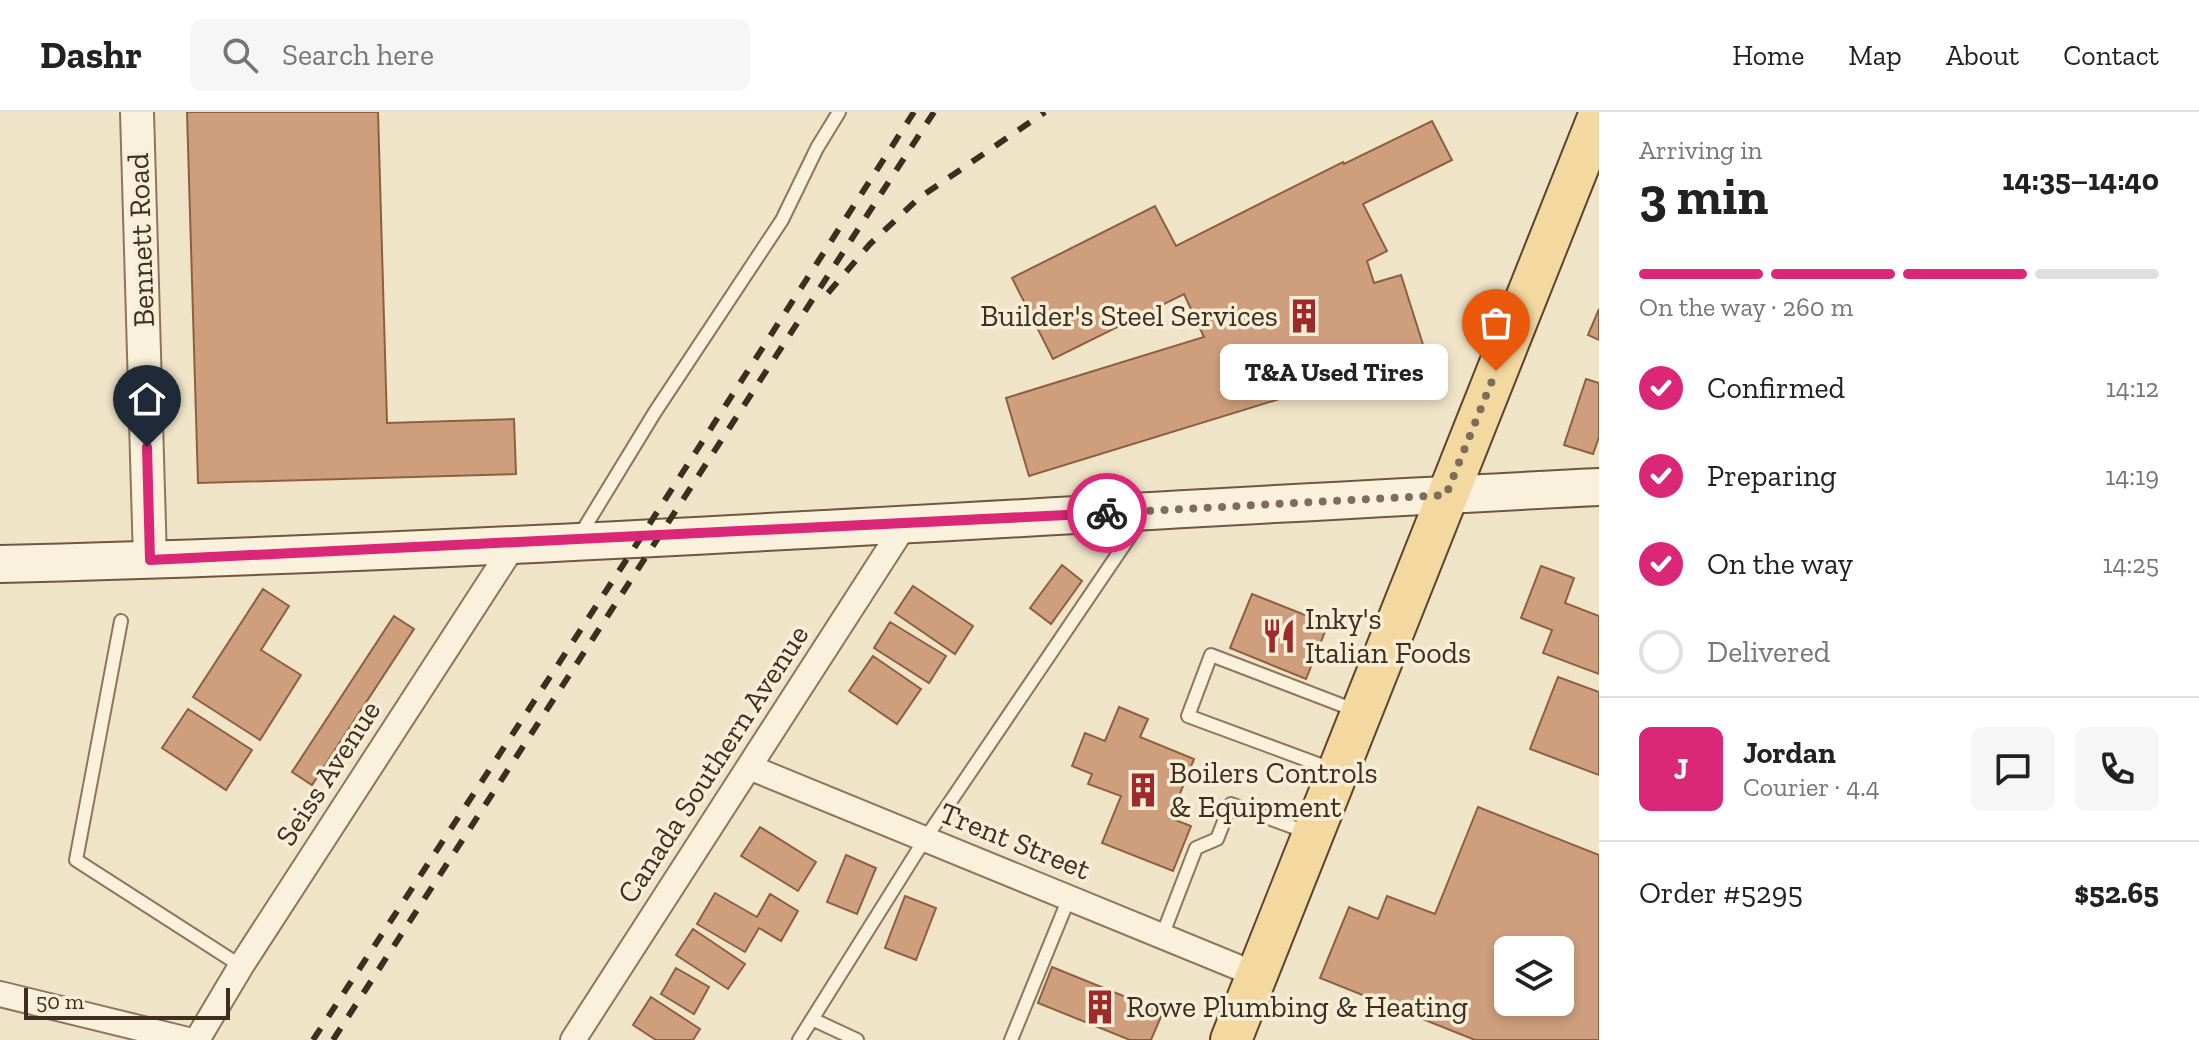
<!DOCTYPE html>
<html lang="en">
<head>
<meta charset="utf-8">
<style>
	body { margin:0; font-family:"Zilla Slab",serif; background:#f6f6f6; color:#222; height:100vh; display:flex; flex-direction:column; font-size:30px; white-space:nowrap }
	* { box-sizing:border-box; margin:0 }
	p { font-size:26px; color:#767676 }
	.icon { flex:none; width:44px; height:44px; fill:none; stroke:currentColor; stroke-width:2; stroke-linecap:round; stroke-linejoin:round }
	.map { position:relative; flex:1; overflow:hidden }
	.panel { display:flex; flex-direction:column; background:#fff; width:600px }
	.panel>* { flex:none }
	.buttons { position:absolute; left:1494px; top:824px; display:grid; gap:16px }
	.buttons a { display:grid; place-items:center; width:80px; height:80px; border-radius:12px; background:#fff; box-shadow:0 4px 12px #0003; font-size:40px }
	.scale { position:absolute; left:24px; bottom:20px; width:206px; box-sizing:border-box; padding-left:8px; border:4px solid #3d2e20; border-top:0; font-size:22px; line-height:28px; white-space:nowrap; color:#3d2e20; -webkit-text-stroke:6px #f7eed8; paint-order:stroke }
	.pin { position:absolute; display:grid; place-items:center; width:68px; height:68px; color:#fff; margin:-82px -34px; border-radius:50% 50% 50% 0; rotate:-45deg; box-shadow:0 0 8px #0007 }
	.pin .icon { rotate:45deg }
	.courier { position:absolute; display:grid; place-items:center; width:80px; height:80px; margin:-40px; border:6px solid #db2777; border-radius:50%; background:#fff; color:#222; box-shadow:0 2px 10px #0007 }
	.bubble { position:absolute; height:56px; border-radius:12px; background:#fff; box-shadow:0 4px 12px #0003; font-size:26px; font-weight:800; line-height:56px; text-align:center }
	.summary em { font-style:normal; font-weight:800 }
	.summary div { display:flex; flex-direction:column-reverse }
	.summary { display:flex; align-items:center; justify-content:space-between; height:136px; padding:0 40px }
	h1 { font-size:52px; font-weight:800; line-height:60px }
	.bar { display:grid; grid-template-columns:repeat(4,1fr); gap:12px 8px; align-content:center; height:96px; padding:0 40px }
	.bar i { height:10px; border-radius:6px; background:#e0e0e0 }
	.bar .on { background:#db2777 }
	.bar p { grid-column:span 4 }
	.line { display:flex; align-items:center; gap:20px; padding:0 40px; border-top:2px solid #e0e0e0 }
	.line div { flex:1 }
	.round { display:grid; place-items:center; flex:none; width:84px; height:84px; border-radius:12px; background:#f6f6f6 }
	ol { padding:0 40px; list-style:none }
	li { display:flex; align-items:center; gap:24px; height:88px }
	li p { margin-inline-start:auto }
	li .icon { padding:8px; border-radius:50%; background:#db2777; color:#fff; stroke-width:4 }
	li:last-child { color:#767676 }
	li i { width:44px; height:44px; border:4px solid #e0e0e0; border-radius:50% }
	header { display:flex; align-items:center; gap:48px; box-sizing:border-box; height:112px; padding:0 40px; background:#fff; border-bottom:2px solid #e0e0e0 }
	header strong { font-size:38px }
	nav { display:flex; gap:44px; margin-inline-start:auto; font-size:28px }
	.search { width:560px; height:72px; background:#f6f6f6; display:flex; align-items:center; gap:20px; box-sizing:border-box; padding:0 28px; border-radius:12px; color:#767676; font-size:30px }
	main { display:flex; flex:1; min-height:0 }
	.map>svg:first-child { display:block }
</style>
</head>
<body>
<header>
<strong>Dashr</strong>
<div class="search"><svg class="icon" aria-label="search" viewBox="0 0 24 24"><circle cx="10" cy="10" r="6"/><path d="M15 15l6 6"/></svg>Search here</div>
<nav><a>Home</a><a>Map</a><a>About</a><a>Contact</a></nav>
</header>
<main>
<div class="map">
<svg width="1599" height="928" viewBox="0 0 1599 928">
	<rect width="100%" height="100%" fill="#f0e4c8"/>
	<!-- building -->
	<path fill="#cf9f7d" stroke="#8d5f41" stroke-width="2" fill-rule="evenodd" d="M187,0h191l9,311 127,-4 2,55 -318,9z
		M1432,9l20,39 -89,44 24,47 -20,10 7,22 27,-8 25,79 -397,122 -23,-78 198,-61 -20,-43 -131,65 -41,-81 143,-72 21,40 167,-84 1,2z
		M1599,197v31l-11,-5z
		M1586,267l13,4v54l-6,17 -29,-9z
		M1062,453l20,16 -31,43 -21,-16z
		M1541,454l33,12 -9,25 34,13v58l-56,-21 9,-23 -31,-12z
		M913,474l60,40 -18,28 -60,-41z
		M263,477l26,17 -28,44 40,25 -41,65 -67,-43z
		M1252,482l76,30 -22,55 -76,-31z
		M394,504l20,13 -102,156 -20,-13z
		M890,510l56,34 -17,27 -55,-35z
		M873,544l48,33 -24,35 -48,-33z
		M1558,565l41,15v83l-69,-26z
		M1119,595l29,12 -8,18 54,22 -24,59 21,8 -18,45 -71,-28 19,-47 -33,-12 4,-10 -20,-8 13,-33 20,8z
		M188,597l64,41 -26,40 -64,-42z
		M1478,695l121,48v185h-124l-155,-62 29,-71 29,12 9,-23 48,18zM1508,838h52v52h-52z
		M760,715l56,35 -18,29 -57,-35z
		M846,743l30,13 -19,46 -30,-12z
		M715,781l42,24 13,-23 28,17 -17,30 -22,-13 -14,24 -48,-28z
		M905,784l31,12 -20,52 -31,-12z
		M693,817l52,35 -17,25 -52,-34z
		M1052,855l111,45 -12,28h-21l-92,-37z
		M676,856l33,19 -15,27 -33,-20z
		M651,885l49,32 -7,11h-37l-23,-15z"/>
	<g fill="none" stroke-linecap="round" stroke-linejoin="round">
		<!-- service casing -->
		<g stroke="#8d765c" stroke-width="16">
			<path id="service" d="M580,423l75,-123 127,-192 35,-72 22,-36
				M121,509l-45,239 165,106
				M1334,658l-146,-54 23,-61 146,56
				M1162,824l34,-88 21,-9 14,-35 78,29
				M812,907l45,21
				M799,928l126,-201 218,-322
				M1011,928l58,-142"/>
		</g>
		<!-- minor casing -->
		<g stroke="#8d765c" stroke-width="28">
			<path id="minor" d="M749,655l508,208
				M0,882l188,46
				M197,928l44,-74 274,-423
				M573,928l333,-517"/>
		</g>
		<!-- tertiary casing -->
		<g stroke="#8d765c" stroke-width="36">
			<path id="tertiary" d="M137,0l13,448"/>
		</g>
		<!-- secondary casing -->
		<g stroke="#6f573f" stroke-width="40">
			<path id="secondary" d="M0,452c533,-13 1066,-51 1599,-77"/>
		</g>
		<!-- primary casing -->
		<g stroke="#5b4430" stroke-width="44">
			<path id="primary" d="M1231,928l368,-925"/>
		</g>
		<!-- service -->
		<use href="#service" stroke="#faf1dc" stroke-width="12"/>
		<!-- minor -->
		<use href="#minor" stroke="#faf1dc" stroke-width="24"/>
		<!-- tertiary -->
		<use href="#tertiary" stroke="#faf1dc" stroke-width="32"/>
		<!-- secondary -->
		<use href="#secondary" stroke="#faf1dc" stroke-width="36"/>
		<!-- primary -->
		<use href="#primary" stroke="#f3d9a0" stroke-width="40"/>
		<!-- rail -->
		<path stroke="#3d2e20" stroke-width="6" stroke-dasharray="14 14" stroke-linecap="butt" d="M828,181l42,-49 49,-46 126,-86
			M313,928l323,-495 278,-433
			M333,928l601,-928"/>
	</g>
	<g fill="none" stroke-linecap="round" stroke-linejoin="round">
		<!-- done -->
		<path stroke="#7c6e5b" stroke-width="8" stroke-dasharray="0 14.4" d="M1107,401l339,-18 50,-124"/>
		<!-- route -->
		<path stroke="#db2777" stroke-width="10" d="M147,335l3,113 957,-47"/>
	</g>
	<!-- icons -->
	<defs>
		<g id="building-bare" transform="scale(2.76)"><path d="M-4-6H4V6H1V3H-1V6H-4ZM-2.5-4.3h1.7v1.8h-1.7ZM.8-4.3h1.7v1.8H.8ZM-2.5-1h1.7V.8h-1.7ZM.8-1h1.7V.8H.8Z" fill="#9e2a2b" stroke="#f7eed8" stroke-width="2.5" paint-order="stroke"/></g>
		<g id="restaurant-bare" transform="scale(2.76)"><path d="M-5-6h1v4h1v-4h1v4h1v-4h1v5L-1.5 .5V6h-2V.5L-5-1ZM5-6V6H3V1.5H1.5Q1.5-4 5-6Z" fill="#9e2a2b" stroke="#f7eed8" stroke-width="2.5" paint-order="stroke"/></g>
	</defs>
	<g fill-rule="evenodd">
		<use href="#building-bare" x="1304" y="204"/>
		<use href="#restaurant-bare" x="1279" y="524"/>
		<use href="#building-bare" x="1143" y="678"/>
		<use href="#building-bare" x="1100" y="895"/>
	</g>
	<g text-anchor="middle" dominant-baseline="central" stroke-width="7" stroke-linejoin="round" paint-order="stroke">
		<!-- street labels -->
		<g font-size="30" fill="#3d2e20" stroke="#f7eed8">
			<text transform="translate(141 128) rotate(-92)">Bennett Road</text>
			<text transform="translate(713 652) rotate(-57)">Canada Southern Avenue</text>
			<text transform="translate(328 661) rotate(-57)">Seiss Avenue</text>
			<text transform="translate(1015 729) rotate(22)">Trent Street</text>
		</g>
		<!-- poi labels -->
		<g font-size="30" fill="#3d2e20" stroke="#f7eed8" text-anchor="start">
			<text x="1278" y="204" text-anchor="end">Builder's Steel Services</text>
			<text x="1305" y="507">Inky's<tspan x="1305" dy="34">Italian Foods</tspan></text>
			<text x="1169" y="661">Boilers Controls<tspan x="1169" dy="34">&amp; Equipment</tspan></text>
			<text x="1126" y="895">Rowe Plumbing &amp; Heating</text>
		</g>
	</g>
</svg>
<div class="buttons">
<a><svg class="icon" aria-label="layers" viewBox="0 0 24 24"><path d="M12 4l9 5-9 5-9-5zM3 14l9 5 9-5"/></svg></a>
</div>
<div class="scale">50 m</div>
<div class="pin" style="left:1496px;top:259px;background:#ea580c"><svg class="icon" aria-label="bag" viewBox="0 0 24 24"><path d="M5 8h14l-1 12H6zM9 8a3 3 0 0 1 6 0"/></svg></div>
<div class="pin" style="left:147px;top:335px;background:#1f2937"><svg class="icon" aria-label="home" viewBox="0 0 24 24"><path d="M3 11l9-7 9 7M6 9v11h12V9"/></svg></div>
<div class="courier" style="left:1107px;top:401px"><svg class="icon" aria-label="bike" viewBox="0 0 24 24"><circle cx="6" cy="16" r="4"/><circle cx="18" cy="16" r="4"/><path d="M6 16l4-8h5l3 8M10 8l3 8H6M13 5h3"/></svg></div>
<div class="bubble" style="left:1220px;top:232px;width:228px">T&amp;A Used Tires</div>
</div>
<section class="panel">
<div class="summary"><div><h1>3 min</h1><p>Arriving in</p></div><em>14:35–14:40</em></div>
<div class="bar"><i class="on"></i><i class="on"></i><i class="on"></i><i></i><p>On the way · 260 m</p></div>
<ol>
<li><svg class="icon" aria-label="check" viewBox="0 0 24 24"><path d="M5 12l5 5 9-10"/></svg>Confirmed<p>14:12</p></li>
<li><svg class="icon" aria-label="check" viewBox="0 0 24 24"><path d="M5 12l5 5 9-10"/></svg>Preparing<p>14:19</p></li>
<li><svg class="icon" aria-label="check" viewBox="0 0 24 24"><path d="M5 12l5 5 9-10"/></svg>On the way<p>14:25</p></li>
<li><i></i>Delivered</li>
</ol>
<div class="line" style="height:144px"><b class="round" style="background:#db2777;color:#fff">J</b><div><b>Jordan</b><p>Courier · 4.4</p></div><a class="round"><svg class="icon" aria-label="chat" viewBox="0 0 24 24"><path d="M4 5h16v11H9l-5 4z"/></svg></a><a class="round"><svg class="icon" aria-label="phone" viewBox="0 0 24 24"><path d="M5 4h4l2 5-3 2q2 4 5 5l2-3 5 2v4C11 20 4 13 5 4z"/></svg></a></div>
<div class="line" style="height:104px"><div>Order #5295</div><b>$52.65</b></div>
</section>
</main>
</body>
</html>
